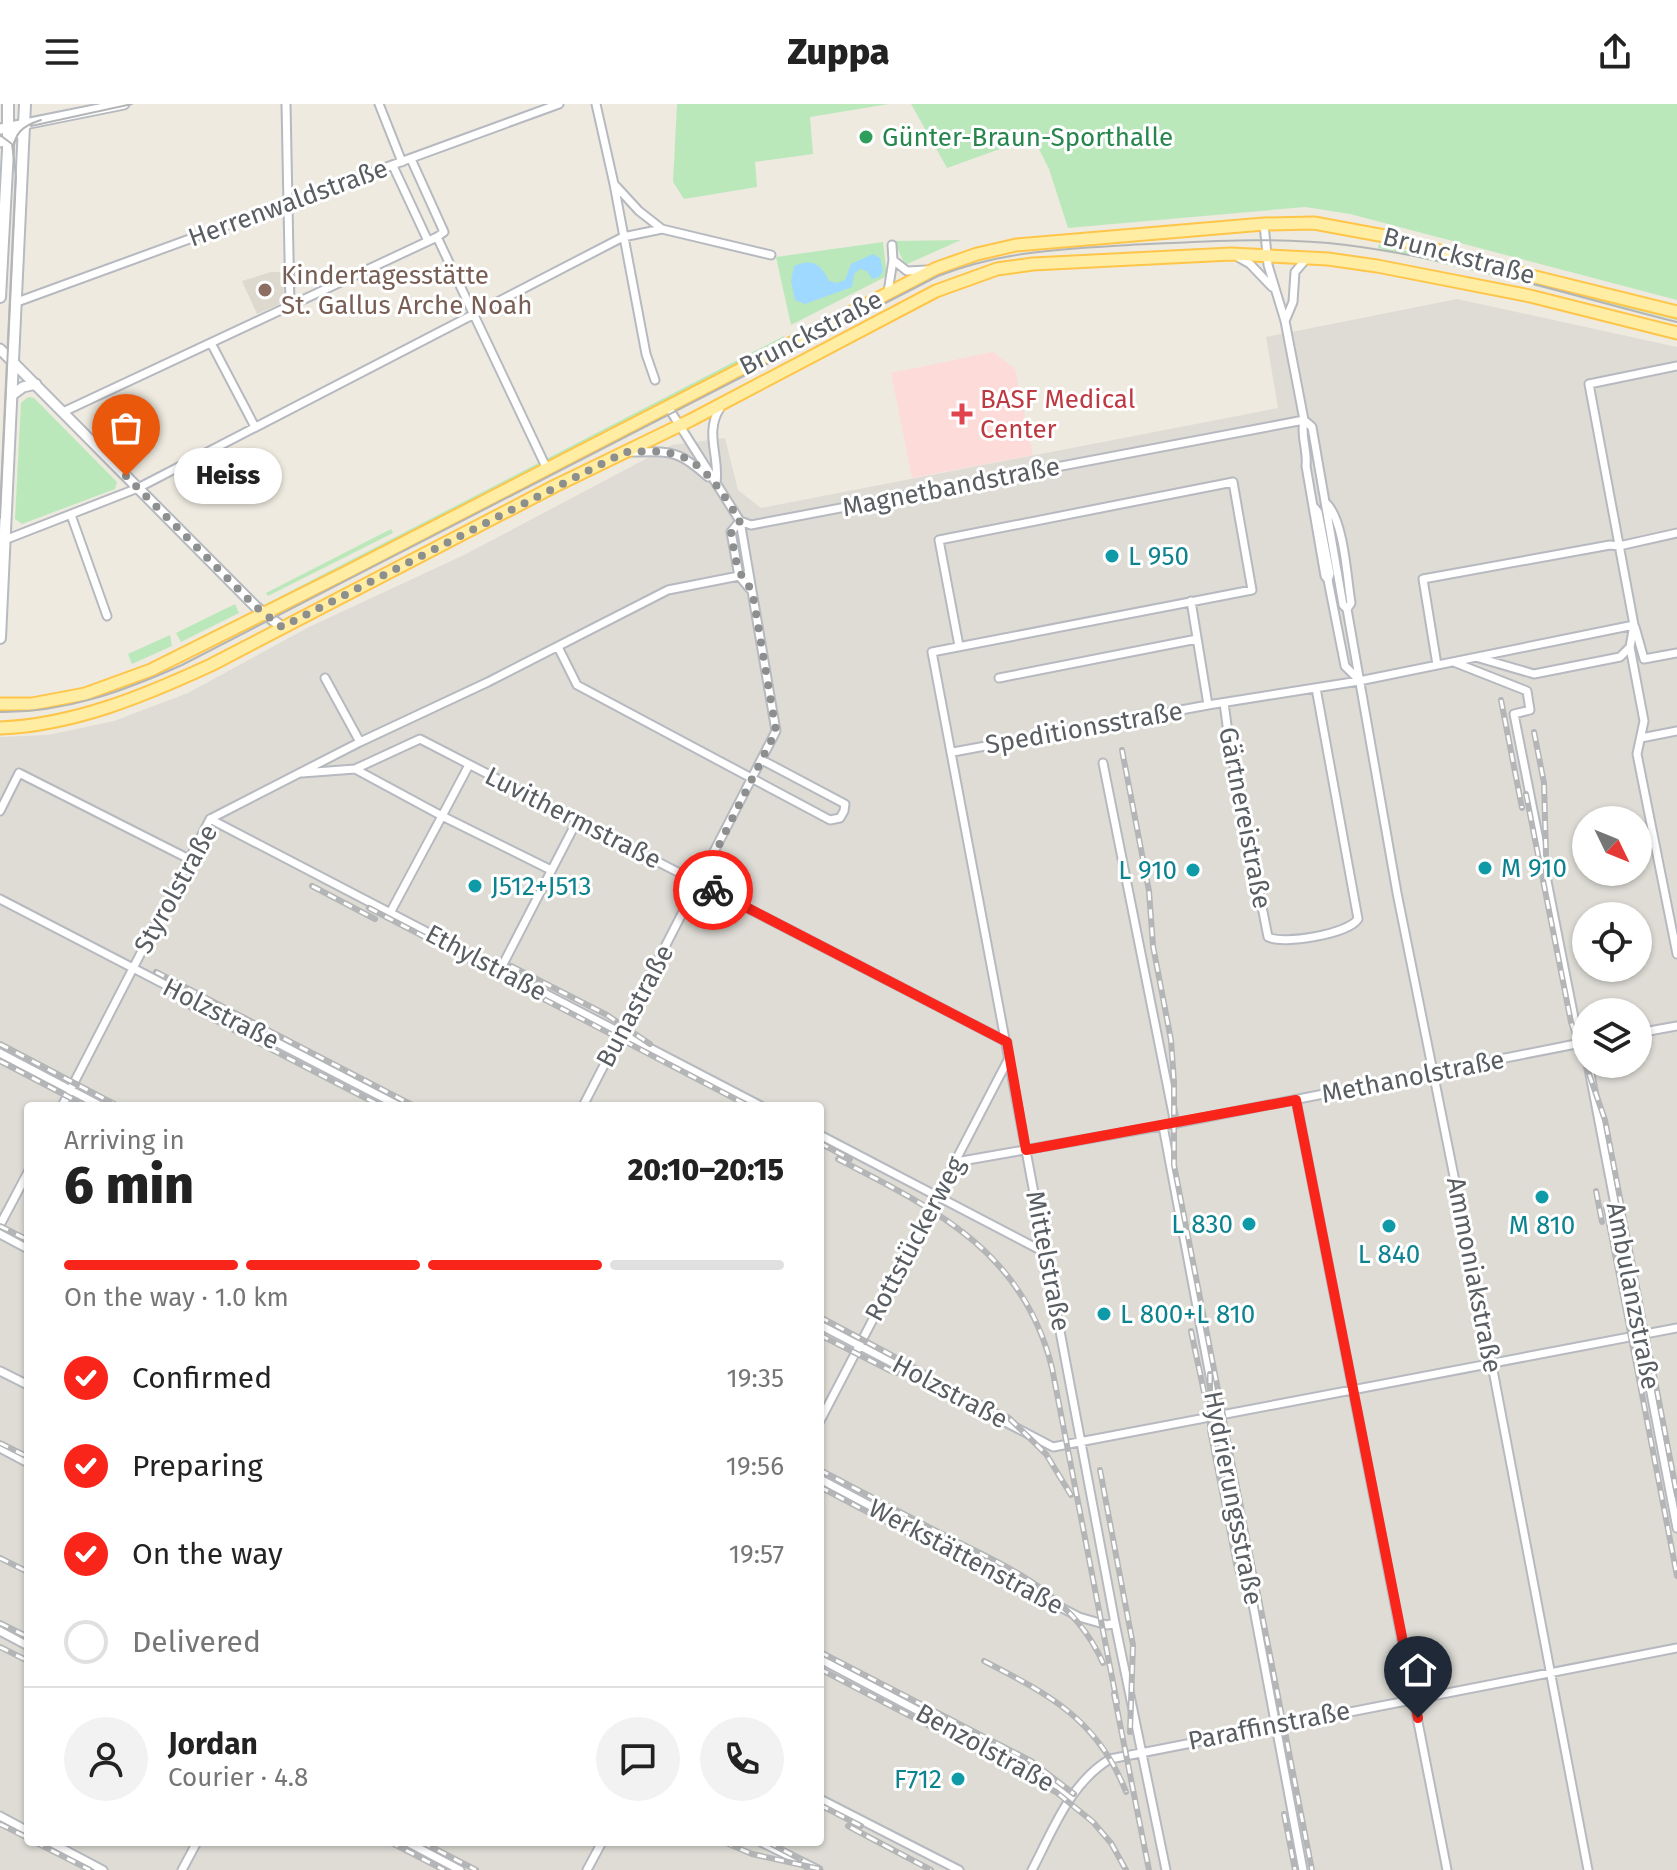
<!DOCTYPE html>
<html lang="en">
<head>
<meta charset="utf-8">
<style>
	body { margin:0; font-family:"Fira Sans",sans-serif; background:#f2f2f2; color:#222; height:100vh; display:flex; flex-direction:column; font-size:30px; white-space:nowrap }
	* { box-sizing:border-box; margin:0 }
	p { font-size:26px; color:#767676 }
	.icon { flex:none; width:44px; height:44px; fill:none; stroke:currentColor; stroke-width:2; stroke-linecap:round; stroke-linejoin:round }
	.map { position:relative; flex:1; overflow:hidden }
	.sheet { position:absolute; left:24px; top:998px; width:800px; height:744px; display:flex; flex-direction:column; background:#fff; border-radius:8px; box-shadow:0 2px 6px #0004 }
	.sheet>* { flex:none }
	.needle { width:52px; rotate:133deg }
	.tools { position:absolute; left:1572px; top:702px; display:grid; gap:16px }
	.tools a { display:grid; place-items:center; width:80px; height:80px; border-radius:50%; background:#fff; box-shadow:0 2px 6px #0004; font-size:40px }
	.pin { position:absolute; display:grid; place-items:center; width:68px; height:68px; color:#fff; margin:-82px -34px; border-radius:50% 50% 50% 0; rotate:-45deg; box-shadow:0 0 8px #0007 }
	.pin .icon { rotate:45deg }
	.courier { position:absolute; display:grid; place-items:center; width:80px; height:80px; margin:-40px; border:6px solid #f9241a; border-radius:50%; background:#fff; color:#222; box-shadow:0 2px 10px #0007 }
	.bubble { position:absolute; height:56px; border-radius:28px; background:#fff; box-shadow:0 2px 6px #0004; font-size:26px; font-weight:800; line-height:56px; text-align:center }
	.headline em { font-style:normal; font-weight:800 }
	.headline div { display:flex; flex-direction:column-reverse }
	.headline { display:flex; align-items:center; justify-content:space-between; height:136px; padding:0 40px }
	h1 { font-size:52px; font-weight:800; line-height:60px }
	.bar { display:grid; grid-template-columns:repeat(4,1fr); gap:12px 8px; align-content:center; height:96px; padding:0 40px }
	.bar i { height:10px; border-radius:6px; background:#e0e0e0 }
	.bar .selected { background:#f9241a }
	.bar p { grid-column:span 4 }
	.line { display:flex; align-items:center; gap:20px; padding:0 40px; border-top:2px solid #e0e0e0 }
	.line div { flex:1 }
	.round { display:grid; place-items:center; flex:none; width:84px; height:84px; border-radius:42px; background:#f2f2f2 }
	ol { padding:0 40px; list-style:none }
	li { display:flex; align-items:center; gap:24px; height:88px }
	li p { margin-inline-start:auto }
	li .icon { padding:8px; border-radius:50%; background:#f9241a; color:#fff; stroke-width:4 }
	li:last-child { color:#767676 }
	li i { width:44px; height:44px; border:4px solid #e0e0e0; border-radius:50% }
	header { display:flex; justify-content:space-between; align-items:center; height:104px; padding:0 40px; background:#fff; font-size:36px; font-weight:800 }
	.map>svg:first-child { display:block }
</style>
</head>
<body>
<header><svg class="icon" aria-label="menu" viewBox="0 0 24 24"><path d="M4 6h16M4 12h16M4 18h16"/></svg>Zuppa<svg class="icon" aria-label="share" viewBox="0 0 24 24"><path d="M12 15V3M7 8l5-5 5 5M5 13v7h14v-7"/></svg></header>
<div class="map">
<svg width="1677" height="1766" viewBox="0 0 1677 1766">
	<rect width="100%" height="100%" fill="#eeeae0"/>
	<!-- industrial -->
	<path fill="#dedcd5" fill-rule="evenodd" d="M1457,195l220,48v1523h-1677v-1133l48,-2 66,-14 74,-28 121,-66 155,-72 208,-110 53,-7 13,52 23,18 517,-100 -12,-71zM1586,716h52v52h-52zM1586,812h52v52h-52zM1586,908h52v52h-52zM28,1002h792v736h-792z"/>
	<!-- education -->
	<path fill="#ddd9cf" d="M271,168h12l1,30 -27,12 -15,-33z"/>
	<!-- medical -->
	<path fill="#fddbd9" d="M993,248l22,17 18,86 -121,23 -21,-105z"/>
	<!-- green -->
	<path fill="#bbe8ba" d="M677,0h212l-79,13 3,37 -58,8 2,25 -73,12 -11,-17z
		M911,0h766v196l-327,-86 -45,-7 -237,21 -19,-59 -16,-32 -86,31z
		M961,136l-56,25 -11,-24z
		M883,138l4,34 -96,49 -15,-68z
		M1379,140l298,73v3l-299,-72z
		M784,232l2,6 -520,266 -4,-2z
		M28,293l6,1 83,84 -2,7 -93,35 -7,-5 6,-116z
		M391,425l2,4 -125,63 -2,-3z
		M235,500l4,9 -58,29 -5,-9z
		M170,531l2,11 -40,18 -4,-10z"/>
	<!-- water -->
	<path fill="#9fd9ff" d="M873,150l7,4 3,13 -4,6 -7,2 -5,-8 -7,-2 -6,5 -2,13 -47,17 -10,-4 -4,-19 3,-15c19,-8 27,-2 35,15l8,2 8,-3 6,-16z"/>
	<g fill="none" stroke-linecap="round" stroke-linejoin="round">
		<!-- minor casing -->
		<g stroke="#b6b9bf" stroke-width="11">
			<path id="minor" d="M286,0l4,202
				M379,0l23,58
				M596,0l18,80 32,170 9,26
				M393,62l35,75
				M616,82l23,25 23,18
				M1264,120l4,41 17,56 19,99c-4,16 4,30 2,46l19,110 3,4 17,86 13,13
				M437,133l110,232
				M1236,152l14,8 22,23
				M893,156l14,11 20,-1
				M888,188l5,-32 -1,-15
				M17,198l542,-198
				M1285,217l8,-19 2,-30 12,-14
				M211,239l44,84
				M63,308l374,-175 7,-5 -33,-73
				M1304,316l8,7 31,178 4,4
				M628,348c42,0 48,-4 80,25
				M716,379c4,-26 -12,-50 4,-75
				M1327,400c17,17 20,75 24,99l-4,6 50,284 95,472 96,505
				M1314,403l4,5 12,62 -2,6
				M71,411l36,101
				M740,417l11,4 553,-105
				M740,417l-9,11 8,44 11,13
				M2,437l136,-53 485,-251 39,-8 109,26
				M1191,497l17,104
				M1634,521l-4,22 14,74 -7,33 40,200
				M1635,523l9,32 33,-6
				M959,542l-20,-106 294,-58 19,108 -320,62 183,971 51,247
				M558,543l19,38 253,135 10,-2 4,-7 1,-7 -83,-44
				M1479,554l55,16 86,-17 10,-10
				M1456,559l71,28 3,19 -16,4 63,319 7,9 2,13
				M1437,561l-14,-86 187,-34 9,1 58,-13
				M325,574l35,64 128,-60 180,-92 81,-16
				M999,574l198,-39
				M1224,599l5,37 39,197c15,8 80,-3 90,-18l-42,-231
				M1641,634l36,-7
				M953,648l255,-47 151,-24 275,-56 -45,-241 88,-18
				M1103,659l72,361
				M469,661l-27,51 109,54
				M355,665l87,47 -52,97
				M302,669l53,-4 65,-30 587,303
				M0,707l19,-38 170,86
				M210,715l551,287
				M0,795l399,207
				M500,866l78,-151
				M1638,929l39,-7
				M0,949l101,53
				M1588,960l89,464
				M1296,996l151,770
				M62,1002l148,-287 150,-77
				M583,1002l193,-375 -36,-210 -72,-114
				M1163,1022l140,744
				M820,1031l226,118
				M956,1058l216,-38 414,-82
				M0,1121l28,-53
				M0,1130l28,15
				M820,1221l233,122 624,-119
				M0,1267l28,14
				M820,1317l189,-363
				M0,1344l28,15
				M820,1375l259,138 28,8 8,-2
				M0,1527l28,15
				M820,1555l210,111 41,27
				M820,1695l139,71
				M0,1712l28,15
				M50,1738l53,28
				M407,1738l53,28
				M761,1738l57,28
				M182,1766l15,-28
				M587,1766l15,-28
				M1032,1766c21,-40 38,-87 78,-111l567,-111"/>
		</g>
		<!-- tertiary casing -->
		<g stroke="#b6b9bf" stroke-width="13">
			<path id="tertiary" d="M0,25l124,-25
				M0,38l8,-2 17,-14
				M0,245l256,258 26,20
				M12,291l11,-8 13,-3"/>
		</g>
		<!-- secondary casing -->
		<g stroke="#b6bbc1" stroke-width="14">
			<path id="secondary" d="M0,193l8,-147v-46
				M0,534l25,-534"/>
		</g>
		<!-- primary casing -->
		<g stroke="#ffc548" stroke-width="15">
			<path id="primary" d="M0,600h32l53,-10 66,-24 196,-98 590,-304 40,-14 39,-9 248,-21 50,-1 76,14 121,34 166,41
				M0,624c74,-3 144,-32 211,-63l344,-179 136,-66 245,-129 61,-22 36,-5 198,-10 97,5 49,7 153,30 147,37"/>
		</g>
		<!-- minor -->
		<use href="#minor" stroke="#fff" stroke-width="7"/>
		<!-- tertiary -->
		<use href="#tertiary" stroke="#fff" stroke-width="9"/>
		<!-- secondary -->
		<use href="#secondary" stroke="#fff" stroke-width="10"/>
		<!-- primary -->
		<use href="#primary" stroke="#ffeda4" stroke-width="11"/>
		<!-- tram -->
		<path stroke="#b4b5b6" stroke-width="2" d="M31,22l101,-22
			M0,31l12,9 4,32 -16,342
			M13,49c1,-20 9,-27 28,-33
			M0,608c65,1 124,-21 182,-47l756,-389c64,-25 123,-27 191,-31 72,-3 145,-9 217,0 112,14 222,50 331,77"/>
		<!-- rail casing -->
		<g stroke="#b4b5b6" stroke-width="6">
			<path id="rail" d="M1501,596l21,108
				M1534,628l10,51 2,72
				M1122,646l27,141 4,55 18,94 3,42v83l138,705
				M1526,690l45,228 34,98 72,375
				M312,782l63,33
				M369,804l380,198
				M511,862l96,49 43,29
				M156,868l258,134
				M191,904l190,98
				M0,940l118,62
				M0,957l86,45
				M820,1039l30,16
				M838,1055c97,50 186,93 214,209l65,335
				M1596,1087l6,31
				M1606,1104l71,368
				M0,1122l28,14
				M820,1213l189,101 37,36 25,41
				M1191,1227l13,61
				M820,1231l71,36 49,16
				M1210,1270v56l27,139 7,21
				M0,1339l28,14
				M820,1366c40,21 80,42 120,63 66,34 131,58 163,130
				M1100,1366l33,175 -3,87
				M820,1383l95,50 46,15
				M0,1454l28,14
				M0,1519l28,14
				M0,1543l28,14
				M820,1548l211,109 43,33
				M984,1557c66,34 114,59 142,131
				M820,1565l236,123 37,30 18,21 15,27
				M1114,1590l35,176
				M820,1701l41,21
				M1284,1710l11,56
				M0,1720l28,14
				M35,1738l55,28
				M390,1738l54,28
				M422,1738l54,28
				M724,1738l28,12 68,15
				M768,1738l32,17
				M893,1746l-45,-24 83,44"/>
		</g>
		<!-- rail -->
		<use href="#rail" stroke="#fff" stroke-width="3" stroke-dasharray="9" stroke-linecap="butt"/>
	</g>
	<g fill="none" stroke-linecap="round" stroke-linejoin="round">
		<!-- done -->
		<path stroke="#8d8f8f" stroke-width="8" stroke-dasharray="0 14.4" d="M126,372l130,131 26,20 343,-175c14,0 30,-2 44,1 34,5 54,41 71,68l-9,11c4,24 4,39 21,58l24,141 -76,152 13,7"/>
		<!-- route -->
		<path stroke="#f9241a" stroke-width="10" d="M713,786l294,152 19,108 270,-50 122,618"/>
	</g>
	<!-- markers -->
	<circle fill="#2e9e5b" stroke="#fff" stroke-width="3" cx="866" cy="33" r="8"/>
	<circle fill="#8d6e63" stroke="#fff" stroke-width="3" cx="265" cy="186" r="8"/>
	<path fill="#e0444e" stroke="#fff" stroke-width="3" d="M958 298h8v8h8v8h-8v8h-8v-8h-8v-8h8z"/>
	<g fill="#0f9aa8" stroke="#fff" stroke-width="3">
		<circle cx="1112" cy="452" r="8"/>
		<circle cx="1485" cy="764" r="8"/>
		<circle cx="1193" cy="766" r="8"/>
		<circle cx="475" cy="782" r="8"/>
		<circle cx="1542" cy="1093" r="8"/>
		<circle cx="1249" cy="1120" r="8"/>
		<circle cx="1389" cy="1122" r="8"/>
		<circle cx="1104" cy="1210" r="8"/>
		<circle cx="958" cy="1675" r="8"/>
	</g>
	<g text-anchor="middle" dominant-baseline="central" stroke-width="6" stroke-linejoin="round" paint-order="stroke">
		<!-- leisure labels -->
		<g font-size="26" fill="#27864d" stroke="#fff" text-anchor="start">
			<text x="882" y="33">Günter-Braun-Sporthalle</text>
		</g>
		<!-- street labels -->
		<g font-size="26" fill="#595e63" stroke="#fff">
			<text transform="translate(288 99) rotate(-20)">Herrenwaldstraße</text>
			<text transform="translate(1459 152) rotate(15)">Brunckstraße</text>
			<text transform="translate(811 229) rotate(-27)">Brunckstraße</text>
			<text transform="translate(951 383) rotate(-11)">Magnetbandstraße</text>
			<text transform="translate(1084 624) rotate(-10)">Speditionsstraße</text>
			<text transform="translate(573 714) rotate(27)">Luvithermstraße</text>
			<text transform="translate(1245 714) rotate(79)">Gärtnereistraße</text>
			<text transform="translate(176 785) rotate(-61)">Styrolstraße</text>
			<text transform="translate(486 859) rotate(28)">Ethylstraße</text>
			<text transform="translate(635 902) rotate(-62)">Bunastraße</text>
			<text transform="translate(221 910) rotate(27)">Holzstraße</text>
			<text transform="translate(1413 973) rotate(-11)">Methanolstraße</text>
			<text transform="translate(915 1135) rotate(-62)">Rottstückerweg</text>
			<text transform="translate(1048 1157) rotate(79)">Mittelstraße</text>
			<text transform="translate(1474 1171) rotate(79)">Ammoniakstraße</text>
			<text transform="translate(1633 1192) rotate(79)">Ambulanzstraße</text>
			<text transform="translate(950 1288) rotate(28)">Holzstraße</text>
			<text transform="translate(1233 1394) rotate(79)">Hydrierungsstraße</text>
			<text transform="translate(966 1453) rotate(28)">Werkstättenstraße</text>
			<text transform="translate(1269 1622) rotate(-11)">Paraffinstraße</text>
			<text transform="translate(985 1644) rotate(29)">Benzolstraße</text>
		</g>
		<!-- education labels -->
		<g font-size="26" fill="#785e54" stroke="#fff" text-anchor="start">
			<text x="281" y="171">Kindertagesstätte<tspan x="281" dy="30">St. Gallus Arche Noah</tspan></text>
		</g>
		<!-- health labels -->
		<g font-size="26" fill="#be3a42" stroke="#fff" text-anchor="start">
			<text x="980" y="295">BASF Medical<tspan x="980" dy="30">Center</tspan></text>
		</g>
		<!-- culture labels -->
		<g font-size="26" fill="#0d838f" stroke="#fff" text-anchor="start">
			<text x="1128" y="452">L 950</text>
			<text x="1501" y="764">M 910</text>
			<text x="1177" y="766" text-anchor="end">L 910</text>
			<text x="491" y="782">J512+J513</text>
			<text x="1233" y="1120" text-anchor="end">L 830</text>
			<text x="1542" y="1121" text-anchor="middle">M 810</text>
			<text x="1389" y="1150" text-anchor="middle">L 840</text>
			<text x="1120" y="1210">L 800+L 810</text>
			<text x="942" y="1675" text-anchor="end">F712</text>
		</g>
	</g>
</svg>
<div class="tools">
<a><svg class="needle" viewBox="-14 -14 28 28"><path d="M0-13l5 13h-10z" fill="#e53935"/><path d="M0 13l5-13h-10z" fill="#767676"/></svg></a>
<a><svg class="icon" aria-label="locate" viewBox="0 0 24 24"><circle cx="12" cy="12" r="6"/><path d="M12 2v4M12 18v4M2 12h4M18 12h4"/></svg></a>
<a><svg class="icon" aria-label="layers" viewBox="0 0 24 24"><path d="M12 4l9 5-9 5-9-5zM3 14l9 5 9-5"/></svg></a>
</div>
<div class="pin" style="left:126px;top:372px;background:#ea580c"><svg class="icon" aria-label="bag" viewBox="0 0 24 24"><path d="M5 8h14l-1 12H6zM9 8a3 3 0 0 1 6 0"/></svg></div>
<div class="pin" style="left:1418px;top:1614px;background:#1f2937"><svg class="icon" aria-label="home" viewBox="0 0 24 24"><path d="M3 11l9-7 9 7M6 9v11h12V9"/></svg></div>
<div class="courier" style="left:713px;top:786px"><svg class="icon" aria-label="bike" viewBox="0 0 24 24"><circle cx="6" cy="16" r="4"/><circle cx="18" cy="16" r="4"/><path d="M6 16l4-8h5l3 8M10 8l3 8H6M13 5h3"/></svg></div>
<div class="bubble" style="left:174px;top:344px;width:108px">Heiss</div>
<section class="sheet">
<div class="headline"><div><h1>6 min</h1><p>Arriving in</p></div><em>20:10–20:15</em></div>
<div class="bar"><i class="selected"></i><i class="selected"></i><i class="selected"></i><i></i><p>On the way · 1.0 km</p></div>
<ol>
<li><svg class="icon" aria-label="check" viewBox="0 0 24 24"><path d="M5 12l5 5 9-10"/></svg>Confirmed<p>19:35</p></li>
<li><svg class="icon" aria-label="check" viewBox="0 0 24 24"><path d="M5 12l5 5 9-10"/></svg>Preparing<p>19:56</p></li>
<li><svg class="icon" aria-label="check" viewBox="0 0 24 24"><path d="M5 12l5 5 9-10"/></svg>On the way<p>19:57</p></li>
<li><i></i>Delivered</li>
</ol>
<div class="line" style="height:144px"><a class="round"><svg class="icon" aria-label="person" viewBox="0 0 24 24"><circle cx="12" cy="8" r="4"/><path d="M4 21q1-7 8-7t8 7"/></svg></a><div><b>Jordan</b><p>Courier · 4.8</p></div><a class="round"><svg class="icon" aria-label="chat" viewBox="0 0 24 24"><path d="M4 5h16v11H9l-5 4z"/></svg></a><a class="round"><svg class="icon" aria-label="phone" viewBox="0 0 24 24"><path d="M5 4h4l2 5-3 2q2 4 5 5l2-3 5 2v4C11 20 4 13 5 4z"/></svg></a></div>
</section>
</div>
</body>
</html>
